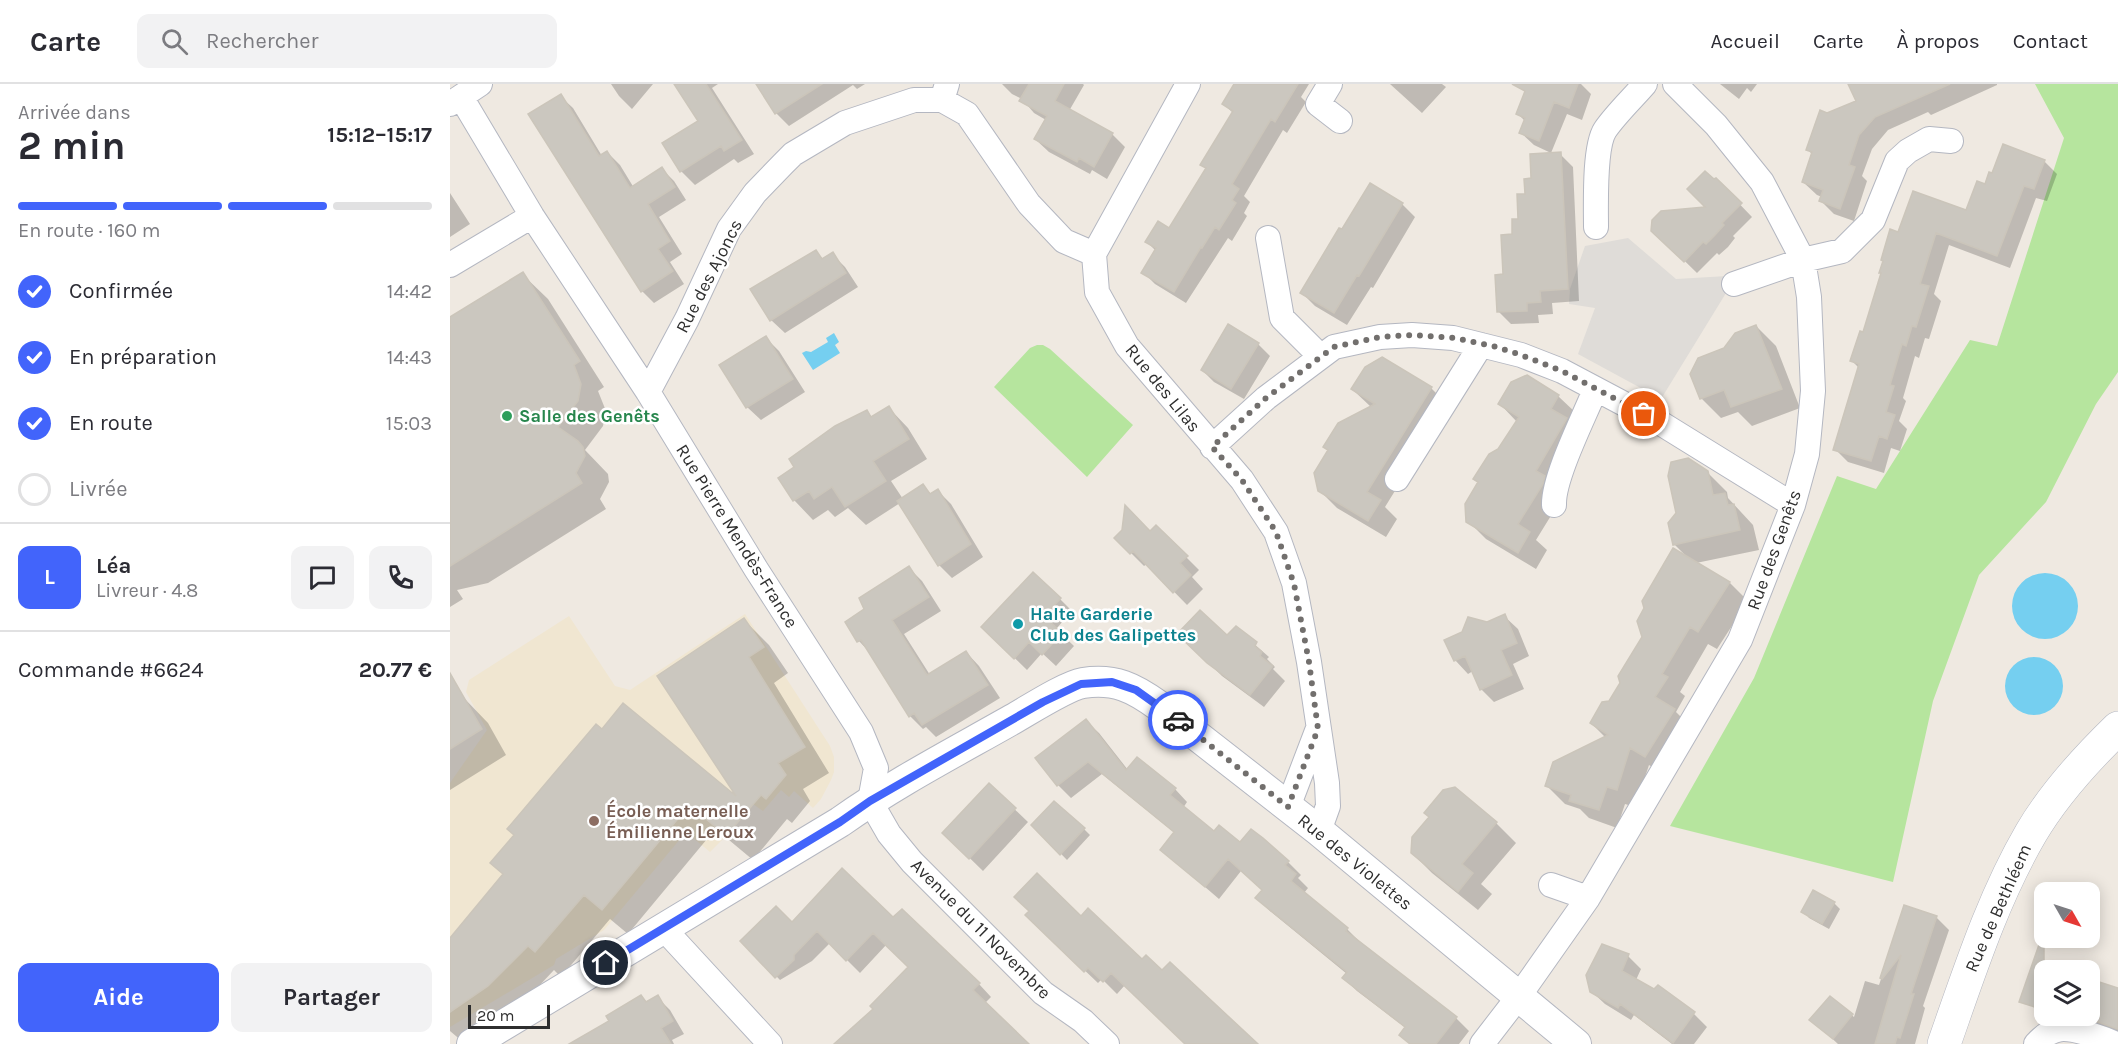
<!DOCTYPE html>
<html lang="fr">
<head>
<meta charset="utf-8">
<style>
	body { margin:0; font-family:Karla,sans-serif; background:#f2f2f3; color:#2b2b33; height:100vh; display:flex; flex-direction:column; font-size:22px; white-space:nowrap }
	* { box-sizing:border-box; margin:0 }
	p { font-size:20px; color:#7c7c81 }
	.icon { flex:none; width:33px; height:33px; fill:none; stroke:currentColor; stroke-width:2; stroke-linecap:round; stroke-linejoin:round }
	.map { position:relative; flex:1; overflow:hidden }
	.side { display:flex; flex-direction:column; background:#fff; width:450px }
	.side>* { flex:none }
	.needle { width:39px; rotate:129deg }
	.controls { position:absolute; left:1584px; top:798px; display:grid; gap:12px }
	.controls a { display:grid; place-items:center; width:66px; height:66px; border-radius:12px; background:#fff; box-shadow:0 3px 15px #0003; font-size:30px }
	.scale { position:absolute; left:18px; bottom:15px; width:82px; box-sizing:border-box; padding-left:6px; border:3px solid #2e2e2e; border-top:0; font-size:16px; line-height:21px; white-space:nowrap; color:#2e2e2e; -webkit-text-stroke:4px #fff; paint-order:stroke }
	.pin { position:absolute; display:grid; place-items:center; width:51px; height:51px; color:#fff; margin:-26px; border:3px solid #fff; border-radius:50%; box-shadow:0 2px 6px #0007 }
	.courier { position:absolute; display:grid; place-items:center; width:60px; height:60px; margin:-30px; border:4px solid #4264fb; border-radius:50%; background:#fff; color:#222; box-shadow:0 2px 8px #0007 }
	.head em { font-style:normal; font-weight:700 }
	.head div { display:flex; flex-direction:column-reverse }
	.head { display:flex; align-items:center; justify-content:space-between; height:102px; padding:0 18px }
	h1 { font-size:39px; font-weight:700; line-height:45px }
	.bar { display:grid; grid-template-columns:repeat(4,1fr); gap:9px 6px; align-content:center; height:72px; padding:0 18px }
	.bar i { height:8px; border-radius:4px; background:#e1e1e2 }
	.bar .current { background:#4264fb }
	.bar p { grid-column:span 4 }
	.line { display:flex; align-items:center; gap:15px; padding:0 18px; border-top:2px solid #e1e1e2 }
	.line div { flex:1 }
	.round { display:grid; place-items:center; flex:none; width:63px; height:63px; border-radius:12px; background:#f2f2f3 }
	ol { padding:0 18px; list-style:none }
	li { display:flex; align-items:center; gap:18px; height:66px }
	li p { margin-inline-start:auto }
	li .icon { padding:6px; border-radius:50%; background:#4264fb; color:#fff; stroke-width:4 }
	li:last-child { color:#7c7c81 }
	li i { width:33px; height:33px; border:3px solid #e1e1e2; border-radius:50% }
	.action { display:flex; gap:12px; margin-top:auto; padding:12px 18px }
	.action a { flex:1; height:69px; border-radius:12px; background:#4264fb; color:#fff; font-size:24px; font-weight:700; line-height:69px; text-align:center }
	.action a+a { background:#f2f2f3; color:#2b2b33 }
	header { display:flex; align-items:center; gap:36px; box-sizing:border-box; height:84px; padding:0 30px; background:#fff; border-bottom:2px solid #e1e1e2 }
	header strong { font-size:28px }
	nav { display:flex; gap:33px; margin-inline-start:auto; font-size:21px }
	.search { width:420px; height:54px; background:#f2f2f3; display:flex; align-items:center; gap:15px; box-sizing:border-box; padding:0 21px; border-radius:12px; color:#7c7c81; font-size:22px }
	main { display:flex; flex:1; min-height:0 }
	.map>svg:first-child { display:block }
</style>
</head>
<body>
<header>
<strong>Carte</strong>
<div class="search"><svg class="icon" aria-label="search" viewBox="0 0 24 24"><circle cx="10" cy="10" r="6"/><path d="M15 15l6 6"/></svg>Rechercher</div>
<nav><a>Accueil</a><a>Carte</a><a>À propos</a><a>Contact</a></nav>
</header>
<main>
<section class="side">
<div class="head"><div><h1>2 min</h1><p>Arrivée dans</p></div><em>15:12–15:17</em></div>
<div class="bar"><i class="current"></i><i class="current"></i><i class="current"></i><i></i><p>En route · 160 m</p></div>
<ol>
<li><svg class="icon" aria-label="check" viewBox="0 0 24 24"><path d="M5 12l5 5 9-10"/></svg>Confirmée<p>14:42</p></li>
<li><svg class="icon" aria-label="check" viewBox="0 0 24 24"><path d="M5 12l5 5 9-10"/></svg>En préparation<p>14:43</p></li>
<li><svg class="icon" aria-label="check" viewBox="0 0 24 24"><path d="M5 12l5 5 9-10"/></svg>En route<p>15:03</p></li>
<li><i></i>Livrée</li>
</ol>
<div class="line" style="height:108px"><b class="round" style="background:#4264fb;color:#fff">L</b><div><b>Léa</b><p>Livreur · 4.8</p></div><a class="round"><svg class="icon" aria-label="chat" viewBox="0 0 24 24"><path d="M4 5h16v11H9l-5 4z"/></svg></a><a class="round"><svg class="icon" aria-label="phone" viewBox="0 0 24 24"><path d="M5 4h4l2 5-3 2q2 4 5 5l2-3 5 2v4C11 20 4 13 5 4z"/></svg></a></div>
<div class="line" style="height:78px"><div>Commande #6624</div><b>20.77 €</b></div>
<div class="action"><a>Aide</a><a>Partager</a></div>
</section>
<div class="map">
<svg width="1668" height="960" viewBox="0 0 1668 960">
	<rect width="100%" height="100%" fill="#efe9e1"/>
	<!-- education -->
	<path fill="#f0e6d1" d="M295,530l85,132 4,11v15l-3,8 -10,19 -8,9 -19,-17 -5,6 -8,-7 -18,21 -10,-7 -27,32 -16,16 -24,-20 -82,98 -48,29 -2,6 -104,62v-244l37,-53 -21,-38 3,-12 100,-64 46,70 15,4z"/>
	<!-- green -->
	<path fill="#b6e59e" d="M1585,0h83v288l-22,32 -50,98 -67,73 -46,126 -40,181 -223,-56 84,-148 83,-202 39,13 94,-149 27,6 67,-208z
		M587,261h6l7,4 83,76 -46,52 -93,-90 36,-39z"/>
	<!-- plaza -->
	<path fill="#dfdcd8" d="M1178,154l48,41 51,-3 10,12 -11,5 -65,106 -83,-45 17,-46 -26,-4 1,-15 15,-43z"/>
	<!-- water -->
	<path fill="#75cff0" d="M384,249l5,9 -4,3 5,8 -27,17 -11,-17 4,-2 5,1 17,-10 -2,-4z
		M1562 522a33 33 0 1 1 66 0a33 33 0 1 1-66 0Z
		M1555 602a29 29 0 1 1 58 0a29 29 0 1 1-58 0Z"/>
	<!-- shadow -->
	<path fill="#0003" d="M161,0h42l-21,25 -13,-13z
		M226,0h42l-6,4 42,66 -16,9 -4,-4 -39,26 -14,-14 -17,-27 36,-22z
		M316,0h99l-8,5 -4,-4 -64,41 -13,-13z
		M552,0h81l1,1 -15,26 43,23 13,13 -18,32 -15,-9 -2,4 -41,-22 -14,-13 11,-19 -12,-7 -12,-14 -10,-5z
		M795,0h64l-8,13 5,5 -19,31 -4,-3 -39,66 6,6 -6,11 3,3 -15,25 -4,-3 -42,65 -31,-19 -12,-12 13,-21 -9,-9 23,-12 37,-60 -5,-6 31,-51 -9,-9z
		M940,0h52l4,3 -24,26z
		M1073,0h58l10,10 -9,26 -15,-6 -16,39 -17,-8 -13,-12 4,-12 -7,-7 8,-21 -5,-5z
		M1270,0h37l-6,8 -4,-4 -8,11z
		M1400,0h147v1l-66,30 -3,-3 -40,18 -16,19 -10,27 5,5 -13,40 -20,-7 -13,-13 1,-4 -5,-2 -14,-13 10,-27 -5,-5 19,-36 31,-12z
		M110,12l13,12 29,48 5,-4 13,13 14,23 28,-19 12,12 12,19 -27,17 23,37 -12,8 14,22 -30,19 -12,-12z
		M1110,70l13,13 6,134 -27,2 1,11 -15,1 1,8 -28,1 -13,-13 16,-76 18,-55z
		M1594,77l13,13 -10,27 -11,-3 -26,70 -61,-23 -15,49 7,7 -12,38 -4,-1 -6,20 -4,-2 -12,42 3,3 -7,20 8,8 -7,22 -9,-3 -7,25 -36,-11 -13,-13 25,-80 -8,-8 12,-27 35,-100 68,-22 19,-26z
		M1278,108l24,25 -19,19 2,2 -7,9 -9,8 -2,-2 -20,20 -44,-43 55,-22z
		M0,109l20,31 -20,13z
		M952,120l13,13 -42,71 -2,-1 -24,38 -32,-19 -13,-13 40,-62z
		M365,167l9,9 8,-6 13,13 13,20 -73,46 -14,-13 -19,-31z
		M72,190l26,25 56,88 -6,4 8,20 -3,15 -18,24 23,24 1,8 -9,17 6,10 -118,74 -31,7 6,9 -13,8v-288z
		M1306,242l20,20 24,62 -48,18 -14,-14 -17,6 -19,-19 -10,-25z
		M316,254l13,13 26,41 -44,28 -14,-13z
		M808,260l12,12 -26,43 -30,-17 -12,-12z
		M981,304l17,17 -63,102 12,12 -11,18 -49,-29 -18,-18 52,-83 -19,-18z
		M1108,312l18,17 -16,88 -24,39 11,10 -11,19 -50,-30 -18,-18 31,-70 18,-29 -17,-18z
		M439,324l19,20 19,31 -36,22 12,18 20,-13 9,9 6,-4 13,13 32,53 -31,21 -13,-13 -39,-62 -34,22 -18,-17 -13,9 -7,-7 -15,10 -19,-20 73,-88 6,6z
		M1257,388l20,20 1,6 25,27 6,25 -63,13 34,20 18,18 -31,48 -9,-5 -28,48 5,4 -9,16 16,16 -28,46 -15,-9 -14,42 -10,-3 -8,24 -28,-10 -9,-9 -15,-5 -18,-18 59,-48 -15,-15 19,-21 12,-19 21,-46 43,-81 -12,-12z
		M706,443l43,43 -7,7 11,12 -16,16 -40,-41 -3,2 -28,-28 34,-5z
		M459,484l13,13 19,30 -37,23 26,41 36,-23 13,14 21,32 -64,39 -10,-10 -3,2 -13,-13 -39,-62 -12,-13 7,-31z
		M610,515l12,12 -16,18 18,17 -18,20 -14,-13 -15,17 -44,-43z
		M1054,532l14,13 11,27 -16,8 11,25 -30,13 -13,-13 -8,-18 -5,3 -13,-14 33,-36z
		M294,536l25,25 19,28 -14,10 55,90 -26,16 7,12 -18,22 -5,-4 -34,41 -36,-30 -3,5 -2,-2 -84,101 -18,-15 -49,58 -7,-7 -32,34 -59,38 -13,-11v-91l54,-65 98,-144 139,70z
		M786,544l33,29 -2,2 8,8 -2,2 12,12 -21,26 -42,-31 -43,-42 48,3z
		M13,613l25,26 18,32 -56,35v-85z
		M636,637l13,12 29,37 47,19 12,13 -4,6 31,25 74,29 13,13 -3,3 10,10 -4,5 43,36 13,13 -1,1 97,75 13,13 -10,13h-49l-4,-16 -49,-37 -13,-13 3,-4 -77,-63 -13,-13 6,-8 -22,-19 -22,28 -57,-49 13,-17 -73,-59 -31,24 -13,-13z
		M539,701l39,37 -45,49 -39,-38z
		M1005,704l41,35 20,20 -35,41 11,10 -14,16 -46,-37 -20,-20z
		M583,741l51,4 6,6 -23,25z
		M1384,819l6,6 -11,20 -20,-11 -6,-7z
		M1455,823l31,10 13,13 -26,76 2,2 -10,36h-77l-26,-24 18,-22 24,19 11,-36 14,4z
		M581,827l50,7 61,43 20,11 93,72h-68l-62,-59 -8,9 -15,-15 -4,4 -58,-55z
		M443,836l86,64 12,13 -7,7 43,40h-191l39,-34 35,-43 -23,-23 -27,29 -30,-30 -18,18 -32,19 -38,-39 50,-17z
		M1178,872l13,13 -5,11 19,11 3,-4 36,27 13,13 -13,17h-22l-38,-29 -3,5 -26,-16 -14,-13z
		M1580,890l14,4v35l-5,-6z
		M1640,897l28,9v50l-61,-15 -10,-9h43z
		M191,913l7,6 9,-6 13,13 14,24 -12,6 2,4h-102l39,-23z"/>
	<!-- building -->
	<path fill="#cbc7bf" stroke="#cbc5ba" stroke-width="1.5" d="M224,0h32l36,56 -18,11 -3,-5 -41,26 -18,-29 36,-22z
		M306,0h66l-47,30z
		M579,0h35l-9,17 58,32 -19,34 -15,-9 -2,4 -43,-23 13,-23 -28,-15z
		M784,0h64l-23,38 -4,-3 -39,65 7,5 -7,11 4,3 -17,27 -4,-3 -13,21 -1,-1 -27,45 -33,-19 15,-25 -11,-6 13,-21 11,7 37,-60 -6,-3 33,-54 -11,-7z
		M1062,0h66l-9,24 -15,-6 -15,39 -20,-8 6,-15 -9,-4 9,-23z
		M1398,0h102l-75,33 -16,18 -10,30 6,2 -15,42 -21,-8 4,-11 -21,-8 10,-30 -6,-2 14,-40 7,3 29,-12z
		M111,10l38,62 8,-5 23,37 32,-21 13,20 -27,17 22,37 -12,8 15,22 -32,21 -113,-178z
		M1553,60l42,16 -11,29 -10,-3 -27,70 -61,-23 -16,51 9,2 -13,41 -4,-1 -6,20 -4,-2 -12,41 4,1 -8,26 9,3 -8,24 -8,-3 -8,25 -38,-11 26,-86 -9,-3 10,-30 3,1 18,-59h-2l4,-12 -2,-1 9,-31 8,3 15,-41 53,19 11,-29 8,3 4,-12 3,1z
		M1111,68l7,137 -28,2 1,11 -14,1v8l-30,1 -2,-37 8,-1 -2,-39 11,-1v-15h6l-1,-25h8l-1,-15 7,-1 -1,-24z
		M1255,87l9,8 2,-1 26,25 -20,20 2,2 -9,10 -9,9 -3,-2 -19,20 -33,-31 1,-11 9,-9 44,-4 -18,-18z
		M920,99l33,20 -44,73 -2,-1 -23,38 -34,-20 39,-65 3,1z
		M366,166l6,9 11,-7 13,21 -76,48 -20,-32z
		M73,188l57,89 -6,4 7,19 -3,17 -20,26 20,14 5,6 2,9 -9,17 6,10 -132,83v-249z
		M778,240l31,19 -28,46 -30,-19z
		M1306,241l26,64 -51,18 -7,-17 -24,9 -10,-25 8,-16 26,-10 11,-15z
		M316,252l27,43 -47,29 -27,-43z
		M932,273l50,30 -65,105 14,8 -13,21 -50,-30 -4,-18 14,-23 -5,-3 15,-24 37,-19 -24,-15 14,-22z
		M1077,291l32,20 -8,14 16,9 -31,53 9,5 -2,8 -25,40 12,8 -12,21 -52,-31 -1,-18 13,-22 -5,-3 16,-25 9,-5 21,-32 -21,-13 13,-22z
		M439,322l20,33 -36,22 13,20 -41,26 -13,-20 -18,12 -5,-8 -16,10 -15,-23 16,-11 -5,-8 46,-33 32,-16 4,7z
		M1238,374l20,13 5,24 12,-2 3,12 6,-1 6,26 -67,15 -5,-22 8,-10 -8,-37 3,-14z
		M473,400l7,10 8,-5 33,55 -33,22 -41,-65z
		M675,421l25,26 6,-6 32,31 -8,7 11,12 -18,18 -40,-42 -3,3 -16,-16 8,-8z
		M1223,464l57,34 -32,50 -8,-5 -28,47 6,3 -13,20 20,12 -30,48 -15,-9 -13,42 -10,-3 -8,23 -30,-9 2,-6 -26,-9 8,-24 55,-27 -18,-12 12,-21 7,-1 11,-18 -2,-7 24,-39 -5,-16 7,-13 -2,-7z
		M459,482l20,31 -37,23 35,55 39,-24 22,34 -66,40 -8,-12 -5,4 -48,-77 -4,2 -12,-20 19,-13 -5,-11z
		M583,488l28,26 -17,18 18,17 -20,22 -13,-13 -15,17 -33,-32z
		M750,526l27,25 9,-9 21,16 -2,4 7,6 -2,4 13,10 -23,29 -43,-32 -30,-29z
		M1055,530l12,29 -16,7 11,25 -32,15 -15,-34 -11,5 -10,-21 18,-8 6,-15 19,5z
		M294,534l20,29 -15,10 56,90 -27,16 8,12 -20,24 -5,-4 -35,41 -35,-30 -3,4 -2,-1 -84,101 -18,-15 -49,57 -7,-6 -40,40 -38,26v-74l53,-64 -13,-11 24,-28 -7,-6 89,-105 6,5 21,-26 113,93 -79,-120z
		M0,589l32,56 -32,20z
		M636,635l40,51 11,-13 39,31 -6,7 44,36 5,-6 21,17 11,-13 12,9 26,23 -4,4 11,9 -5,7 57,47 -2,3 111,86 -21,27h-26l-11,-9 6,-8 -63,-49 5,-6 -92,-74 7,-8 -34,-31 -23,28 -45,-37 14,-18 -86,-70 -31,24 -22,-28z
		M539,699l27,25 -47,51 -27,-26z
		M1005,703l42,35 -35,42 11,9 -15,19 -47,-39 1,-16 17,-20 -5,-4 19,-23z
		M604,717l31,27 -25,27 -29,-30z
		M392,784l51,49 9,-8 78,74 -7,7 56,54h-195l39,-35 -3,-3 38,-39 -35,-34 -27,28 -29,-30 -23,24v5l-19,18 -35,-37 36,-35 16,16z
		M587,789l44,43 7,-8 54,51 4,-4 16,15 8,-8 88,82h-73l-74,-71 -8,9 -15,-14 -4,4 -59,-57 4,-4 -15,-14z
		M1363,806l22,12 -13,22 -21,-12z
		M1454,821l33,11 -26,78h3l-14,44 -3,-1 -2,7h-20l26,-89 -19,24 -2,-1z
		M1591,855h3v71l-25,-8z
		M1152,860l27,10 -7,17 32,18 4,-4 37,27 -22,31 -53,-39 -2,4 -28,-16 -4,-17z
		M1640,895l28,9v41l-28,-10z
		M191,911l5,7 12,-7 15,26 -12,7 10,16h-102l40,-23 -3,-5z
		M1380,912l23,18 -20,25 -24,-19z"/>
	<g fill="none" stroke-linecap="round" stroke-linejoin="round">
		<!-- minor casing -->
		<g stroke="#b4b7c1" stroke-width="26">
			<path id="minor" d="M497,0l-5,16 25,14 62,90 35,37 30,13
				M738,0l-94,170 3,38 30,54 115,134 34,52 18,51 15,79 18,121 1,23 -9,25
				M880,0l-12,20 22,17
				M11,13l71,119 116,176 108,177 105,163 15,36 -6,33 19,33 23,28 131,131 40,28 24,23
				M0,20l30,-20
				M1146,143c0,-22 -2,-80 9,-97 11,-16 27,-31 40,-46
				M818,154l14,80 38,38
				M0,181l82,-49
				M1284,200l69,-24 39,-9 31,-31 24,-59 11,-10 21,-12 22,2
				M198,308l39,-73 42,-90 26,-36 28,-29 10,-10 52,-31 69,-23h28
				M762,363l54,-49 68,-51 46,-10 32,-2 41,3 68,17 41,16 100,53 131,81
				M947,395l84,-134
				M1104,421c-1,-27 30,-88 41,-115
				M838,723l29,-76
				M1101,801l37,13
				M214,845l106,115
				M1032,960l37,-48 69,-98 152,-258 53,-135 14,-51 6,-63 -4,-94 -6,-37 -41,-78 -46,-57 -41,-41
				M1586,960c17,-19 30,-17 53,-10 9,3 19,6 27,10"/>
		</g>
		<!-- tertiary casing -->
		<g stroke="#b4b7c1" stroke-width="32">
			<path id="tertiary" d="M22,960l368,-222c55,-39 115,-70 173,-103 16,-9 53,-33 70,-36 32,-5 51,5 76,23l160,125 257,213"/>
		</g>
		<!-- secondary casing -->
		<g stroke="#b4b7c1" stroke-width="34">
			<path id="secondary" d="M1494,960c25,-71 49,-146 87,-211 23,-39 55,-74 87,-105"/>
		</g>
		<!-- minor -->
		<use href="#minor" stroke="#fff" stroke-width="24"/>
		<!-- tertiary -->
		<use href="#tertiary" stroke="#fff" stroke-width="30"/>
		<!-- secondary -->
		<use href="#secondary" stroke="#fff" stroke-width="33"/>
	</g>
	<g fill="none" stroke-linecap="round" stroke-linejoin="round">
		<!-- done -->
		<path stroke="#726f6d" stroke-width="6" stroke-dasharray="0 10.8" d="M728,636l110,87 30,-78 -9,-67 -15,-78 -18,-52 -34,-52 -30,-33 54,-49 68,-51 46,-10 32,-2 42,3 39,8 28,9 41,16 82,43"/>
		<!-- route -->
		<path stroke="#4264fb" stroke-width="8" d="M156,879l234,-141 30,-21 173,-99 38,-18 31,-2 24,8 42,30"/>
	</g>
	<!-- markers -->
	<circle fill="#2e9e5b" stroke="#fff" stroke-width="2" cx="57" cy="332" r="6"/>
	<circle fill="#0f9aa8" stroke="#fff" stroke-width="2" cx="568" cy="540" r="6"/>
	<circle fill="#8d6e63" stroke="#fff" stroke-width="2" cx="144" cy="737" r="6"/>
	<g text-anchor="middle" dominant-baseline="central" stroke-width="5" stroke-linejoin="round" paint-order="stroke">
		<!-- street labels -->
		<g font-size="18" fill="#2e2e2e" stroke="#fff">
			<text transform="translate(259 192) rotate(-63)">Rue des Ajoncs</text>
			<text transform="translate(713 304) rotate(51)">Rue des Lilas</text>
			<text transform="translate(287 452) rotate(58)">Rue Pierre Mendès-France</text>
			<text transform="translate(1324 466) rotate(-70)">Rue des Genêts</text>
			<text transform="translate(905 778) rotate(39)">Rue des Violettes</text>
			<text transform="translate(1548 824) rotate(-66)">Rue de Bethléem</text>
			<text transform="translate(531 845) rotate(45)">Avenue du 11 Novembre</text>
		</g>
		<!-- leisure labels -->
		<g font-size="18" font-weight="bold" fill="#27864d" stroke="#fff" text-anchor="start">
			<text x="69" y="332">Salle des Genêts</text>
		</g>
		<!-- culture labels -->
		<g font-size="18" font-weight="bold" fill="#0d838f" stroke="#fff" text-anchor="start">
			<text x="580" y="530">Halte Garderie<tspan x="580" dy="21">Club des Galipettes</tspan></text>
		</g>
		<!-- education labels -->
		<g font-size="18" font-weight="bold" fill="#785e54" stroke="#fff" text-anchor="start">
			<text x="156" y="727">École maternelle<tspan x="156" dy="21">Émilienne Leroux</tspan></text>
		</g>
	</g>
</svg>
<div class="controls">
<a><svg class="needle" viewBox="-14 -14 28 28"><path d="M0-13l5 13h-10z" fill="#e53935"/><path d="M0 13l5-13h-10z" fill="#7c7c81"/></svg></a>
<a><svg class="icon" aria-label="layers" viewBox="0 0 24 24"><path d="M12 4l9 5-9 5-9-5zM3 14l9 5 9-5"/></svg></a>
</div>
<div class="scale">20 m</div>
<div class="pin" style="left:1194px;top:330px;background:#ea580c"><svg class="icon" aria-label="bag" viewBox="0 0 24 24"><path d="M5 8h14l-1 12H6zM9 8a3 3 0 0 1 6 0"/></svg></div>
<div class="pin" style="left:156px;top:879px;background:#1f2937"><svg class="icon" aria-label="home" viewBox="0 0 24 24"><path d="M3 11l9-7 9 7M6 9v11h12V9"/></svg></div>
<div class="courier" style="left:728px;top:636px"><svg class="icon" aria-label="car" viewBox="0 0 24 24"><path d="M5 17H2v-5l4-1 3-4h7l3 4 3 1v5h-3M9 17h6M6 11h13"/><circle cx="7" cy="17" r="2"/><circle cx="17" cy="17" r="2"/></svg></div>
</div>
</main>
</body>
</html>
